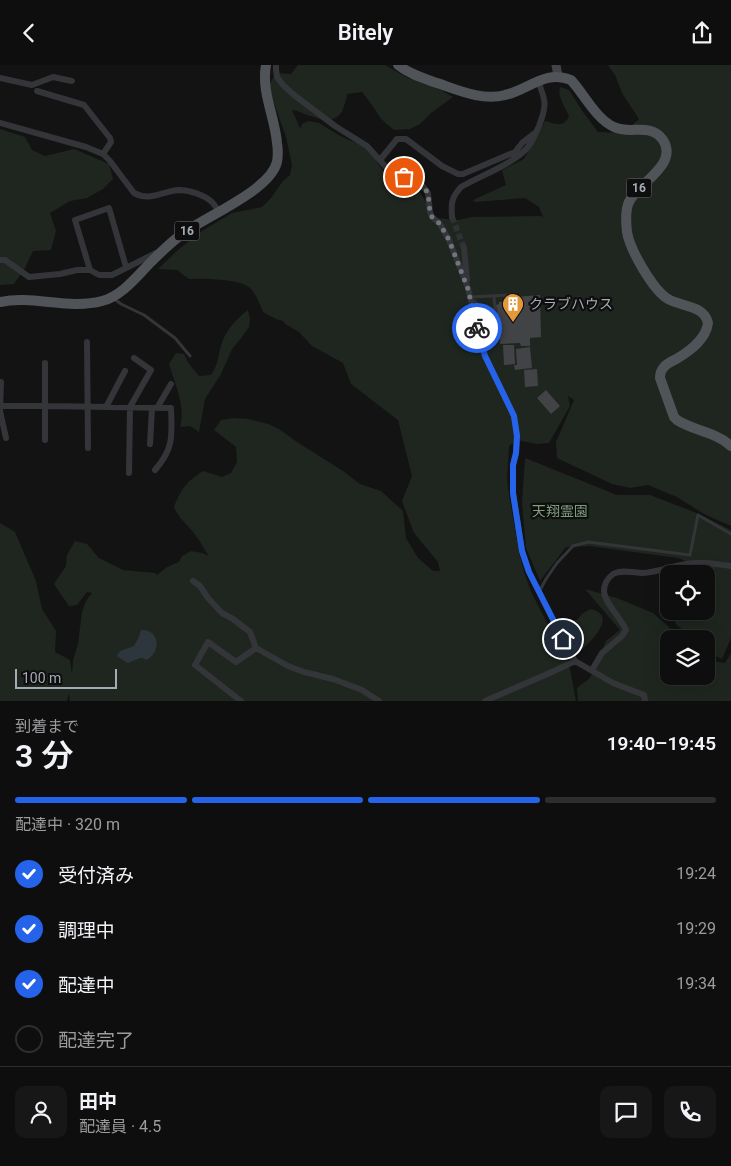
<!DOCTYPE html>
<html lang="ja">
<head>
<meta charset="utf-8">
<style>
	body { margin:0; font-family:Roboto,"Noto Sans JP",sans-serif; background:#171718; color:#f1f3f6; height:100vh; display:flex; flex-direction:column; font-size:19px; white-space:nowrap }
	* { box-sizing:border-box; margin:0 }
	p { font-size:16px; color:#9b9c9e }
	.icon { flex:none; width:28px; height:28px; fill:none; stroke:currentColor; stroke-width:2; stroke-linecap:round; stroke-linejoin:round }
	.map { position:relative; height:636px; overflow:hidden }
	.drawer { display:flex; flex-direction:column; background:#0e0e0f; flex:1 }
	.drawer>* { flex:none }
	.tools { position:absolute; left:660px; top:500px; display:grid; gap:10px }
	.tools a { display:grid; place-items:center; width:55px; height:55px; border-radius:10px; background:#0e0e0f; box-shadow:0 5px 20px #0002,0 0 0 1px #2e2e2f; font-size:25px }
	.scale { position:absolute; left:15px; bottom:12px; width:102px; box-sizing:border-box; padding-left:5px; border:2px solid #a5abb4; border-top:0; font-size:14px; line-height:18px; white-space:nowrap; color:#a5abb4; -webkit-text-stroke:4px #0e0e0f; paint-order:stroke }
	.pin { position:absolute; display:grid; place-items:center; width:42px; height:42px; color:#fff; margin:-21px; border:2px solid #fff; border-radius:50%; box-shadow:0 1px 5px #0007 }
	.courier { position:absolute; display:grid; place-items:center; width:50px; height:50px; margin:-25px; border:4px solid #2563eb; border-radius:50%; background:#fff; color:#222; box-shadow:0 1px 6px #0007 }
	.overview em { font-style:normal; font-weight:600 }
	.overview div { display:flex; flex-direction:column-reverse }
	.overview { display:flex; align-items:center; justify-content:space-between; height:85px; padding:0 15px }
	h1 { font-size:32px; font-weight:600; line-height:38px }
	.bar { display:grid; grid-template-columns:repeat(4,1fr); gap:8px 5px; align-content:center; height:60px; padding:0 15px }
	.bar i { height:6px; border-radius:4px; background:#2e2e2f }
	.bar .selected { background:#2563eb }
	.bar p { grid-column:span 4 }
	.line { display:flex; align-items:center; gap:12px; padding:0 15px; border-top:1px solid #2e2e2f }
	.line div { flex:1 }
	.round { display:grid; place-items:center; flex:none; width:52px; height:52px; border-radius:10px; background:#171718 }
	ol { padding:0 15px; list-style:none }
	li { display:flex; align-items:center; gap:15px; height:55px }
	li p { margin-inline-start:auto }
	li .icon { padding:5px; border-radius:50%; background:#2563eb; color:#fff; stroke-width:4 }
	li:last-child { color:#9b9c9e }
	li i { width:28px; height:28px; border:2px solid #2e2e2f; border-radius:50% }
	header { display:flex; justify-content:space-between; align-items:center; height:65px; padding:0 15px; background:#0e0e0f; font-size:22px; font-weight:600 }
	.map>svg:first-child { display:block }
</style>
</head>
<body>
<header><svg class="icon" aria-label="back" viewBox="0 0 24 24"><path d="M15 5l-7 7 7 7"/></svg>Bitely<svg class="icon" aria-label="share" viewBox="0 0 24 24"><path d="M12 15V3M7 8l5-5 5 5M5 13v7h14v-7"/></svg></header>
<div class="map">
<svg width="731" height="636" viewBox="0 0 731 636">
	<rect width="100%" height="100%" fill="#131314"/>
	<!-- green -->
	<path fill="#1f261f" d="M298,0h87l21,12 22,6 25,14 -22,16 -11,11 -10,5 -16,1 -13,-11 -9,-14 -10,-13 -15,2c-1,6 -3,14 -6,19 -12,16 -35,-1 -49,-3l8,18 3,-5 6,-2 10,2 23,14 27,11 9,16 10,12 31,15 17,27 22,2 14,-3 68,-1 3,1 -4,-10 -14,-9 -50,4 -2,-2 33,-15 -4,-15 22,-11 21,-38c10,3 19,7 24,-5 -4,-9 -12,-20 -9,-29l9,3 14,22 15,20 25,1 16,-14 -17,-26 -7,-18 -7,-10h123v461l-27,-12 -27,-17 -29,-12 -18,3 -18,-4 -55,-26 -1,-16 18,-42 -6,-4 2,10 -21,37 -12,1 -20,-4 -8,6 -2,34 2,15 10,57 5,20 8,22 21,40 8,13 9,22 6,32h-506l-1,-8 -2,8h-67v-178l15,9 21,49 6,28 14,22 -1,21 15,8 2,14 1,-14 5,-16 4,-32 4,-11 6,-8 -5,-1 -10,13 -8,1 -15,-22 12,-18 1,-11 8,-14 12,3 12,14 24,12 32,3 2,2 10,-8 12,-5 3,-6 9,-5 11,2 7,3c-5,-6 -8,-14 -13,-20 -7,-11 -16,-15 -22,-29 7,-18 12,-25 29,-36l19,6 9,-4 6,-11 -1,-15 -22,-17 7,-10 12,-2 15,1 20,5 11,5 15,11 49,31 17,13 21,7 22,20 3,27 12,20 15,13h7l-2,-9 -24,-29 -12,-32 10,-25 -14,-56 -47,-36 -8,-21 -31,-17 -13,-14 -14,-8 -2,-3 -7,-2 -13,-7c-3,-8 -7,-19 -14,-25 -11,-8 -46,-9 -60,-8l-12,-9 -19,-1 20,-19 24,-19 30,-18 30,-6 9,-9 12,-17 7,-6 2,-10 -6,-28 -12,-34 -5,-18 7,-12 15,1z
		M0,64l25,8 7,13 13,6 29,-7 35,15 4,15 -10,10 -16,9 -17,3 -20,12 6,18 -5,19 -18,1 -8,17 -11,16 -14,1z
		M248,245l2,9 -1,8 -7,10 -10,12 -11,25 -16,25 -6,33 -9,-6 -10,1c6,-21 -5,-42 -11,-63l7,-11 8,1 5,10 10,12 12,-1c6,-8 7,-17 9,-26 4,-17 15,-29 28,-39z
		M525,393l92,37h33l44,17 37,18v108l-9,21 -16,-7v-13h-14l-17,-16 3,-12h28v-13l9,-3 -3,-24 -34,-13 -89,-12 -23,1 -26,34 -14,-33 -4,-45z
		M585,524l32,9 36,15 27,24 2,2h-13v37h37v-16l19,3 6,-10v48h-153l-1,-13 13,-10 16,-37 14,-11z
		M590,544c31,6 -3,37 -14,46l-19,-33 20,-2 5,-6z"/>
	<!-- water -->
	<path fill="#2d363c" d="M141,565c20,-1 20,24 5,30l-3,-2h-3l-12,5c-3,-1 -8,-5 -11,-7 2,-7 11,-7 17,-10l5,-9z"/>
	<!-- building -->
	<path fill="#424347" d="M540,230l1,42 -11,1v8h-9l-1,-3 -20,1v-14h-14v-14h11l-1,-11 3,-1v-2h11v2h2l1,11h3v-18z
		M503,280h11l1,19 -11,1z
		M530,282l2,21 -17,2 -1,-5h3l-1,-16z
		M537,304l1,17 -13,1 -1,-17z
		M546,325l14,16 -9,8 -14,-16z"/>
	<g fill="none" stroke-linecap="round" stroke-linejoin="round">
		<!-- street-tunnel -->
		<path stroke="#303134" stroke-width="6" stroke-dasharray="6 3" stroke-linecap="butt" d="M452,152l12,31"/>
		<!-- lane -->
		<path stroke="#343539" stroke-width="3" d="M494,231l1,14
			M471,232l41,-2 1,2 1,12h-1
			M113,233l8,6 23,11 31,23 15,18
			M472,234l11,10h13
			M539,527l7,-13 11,-16 16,-17 15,-4 102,13 8,-40 33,19"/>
		<!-- street -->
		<path stroke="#343539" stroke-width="6" d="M276,0v5l1,7 6,8 11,10 41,31 32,20 18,20 8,6 29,13 6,8 2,19 2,5 8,7 9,16 19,48 10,44 7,24 29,60 3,20 -1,17 -3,12v28l9,58 7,21 29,58 17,31 38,22 31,12 1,6
			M0,13l32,7 21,-8 19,4
			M37,26l47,14 26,33 1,4 -8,12
			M0,58l86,24 17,7 7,7 24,32c17,9 28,-2 45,-3 11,0 25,5 33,12 3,3 5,7 7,10
			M380,95l17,-21h9l36,27 16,8h5l52,-22 7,-9 13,-10
			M452,152c-1,-13 -1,-19 9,-30 19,-11 54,-24 67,-40 5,-6 8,-15 11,-21 8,-21 7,-25 -1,-45
			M464,183l3,32
			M0,195h5l24,17 31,-3 17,-4h13l9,5h13l44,-22
			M90,205l-15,-50 34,-12 17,59
			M87,277l1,106
			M45,298v77
			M1,317l-1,29 6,27
			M0,341h45l126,2c1,28 3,40 -16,62
			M106,342l19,-36
			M157,343l14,-24
			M150,379l2,-36
			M129,408l1,-66 21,-37 -17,-12
			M193,516l7,5 8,12 14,15 11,6 17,13 6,16 32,18 16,6 29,7 29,11 17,11
			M592,605l10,-17 20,-17 4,-6c-5,-12 -22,-28 -22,-39 0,-7 4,-13 9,-17 9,-5 21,-1 30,-1 17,-1 37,-10 53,-10 11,-1 24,2 35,3
			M241,636l-46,-36 13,-23 28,20 20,-14
			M485,636l67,-29 23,-11"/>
		<!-- secondary -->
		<path stroke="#424449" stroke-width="9" d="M556,0l2,11"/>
		<!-- primary -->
		<path stroke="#505358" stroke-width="10" d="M398,0c11,9 25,13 39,18 21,7 45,18 68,12 23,-5 41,-26 66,-15 13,14 25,39 43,47 16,8 37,-5 49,13 16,25 -25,43 -34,62 -4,8 -3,21 -2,30 3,18 26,58 41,67 14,8 36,6 40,24 -2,16 -17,27 -30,35 -5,3 -11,5 -14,9 -3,3 -4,6 -4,11l14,39 3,3c17,11 39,12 54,26
			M0,237c33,-7 69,8 102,-1 20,-5 35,-25 49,-39 11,-11 22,-22 34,-30 24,-17 85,-42 92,-70 1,-6 1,-13 0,-19 -2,-26 -16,-51 -11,-78"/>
	</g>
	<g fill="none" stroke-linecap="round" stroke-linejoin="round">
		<!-- done -->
		<path stroke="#72767c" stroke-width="5" stroke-dasharray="0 9" d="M404,112l18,8 6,8 2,19 2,5 8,7 9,16 19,49 9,39"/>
		<!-- route -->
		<path stroke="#2563eb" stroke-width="6" d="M477,263l8,28 29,60 3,20 -1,17 -3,12v28l9,58 7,21 34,67"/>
	</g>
	<!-- icons -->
	<defs>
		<g id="building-pin" transform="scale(1.125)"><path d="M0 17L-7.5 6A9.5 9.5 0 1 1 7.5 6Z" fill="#e3993b" stroke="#0e0e0f"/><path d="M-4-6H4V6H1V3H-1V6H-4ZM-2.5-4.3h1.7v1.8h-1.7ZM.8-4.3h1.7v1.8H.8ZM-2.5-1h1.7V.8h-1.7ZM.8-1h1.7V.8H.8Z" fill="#fff"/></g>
	</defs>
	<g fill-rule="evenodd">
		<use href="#building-pin" x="513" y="239"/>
	</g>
	<g text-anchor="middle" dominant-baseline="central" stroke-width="4.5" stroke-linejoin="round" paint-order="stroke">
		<!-- shield labels -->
		<g fill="#0e0e0f" stroke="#787c82" stroke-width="1">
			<rect x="626.5" y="113.5" width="25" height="19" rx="4"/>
			<rect x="174.5" y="156.5" width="25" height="19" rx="4"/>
		</g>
		<g font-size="12" font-weight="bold" fill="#a5abb4">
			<text x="639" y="123">16</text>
			<text x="187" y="166">16</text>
		</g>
		<!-- poi labels -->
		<g font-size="14" fill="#a5abb4" stroke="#0e0e0f" text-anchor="start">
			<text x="529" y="239">クラブハウス</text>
		</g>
		<!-- park labels -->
		<g font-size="14" fill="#7f9d7d" stroke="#0e0e0f">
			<text x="560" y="446">天翔霊園</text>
		</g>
	</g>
</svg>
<div class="tools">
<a><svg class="icon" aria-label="locate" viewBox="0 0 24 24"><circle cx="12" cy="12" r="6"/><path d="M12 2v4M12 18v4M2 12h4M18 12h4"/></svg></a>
<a><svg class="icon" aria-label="layers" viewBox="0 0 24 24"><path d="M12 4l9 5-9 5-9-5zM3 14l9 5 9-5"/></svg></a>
</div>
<div class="scale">100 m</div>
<div class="pin" style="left:404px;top:112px;background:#ea580c"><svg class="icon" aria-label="bag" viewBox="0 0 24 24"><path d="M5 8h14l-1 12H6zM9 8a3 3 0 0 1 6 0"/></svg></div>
<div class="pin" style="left:563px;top:574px;background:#1f2937"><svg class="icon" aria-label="home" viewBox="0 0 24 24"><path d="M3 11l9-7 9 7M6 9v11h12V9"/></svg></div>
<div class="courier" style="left:477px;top:263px"><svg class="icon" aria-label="bike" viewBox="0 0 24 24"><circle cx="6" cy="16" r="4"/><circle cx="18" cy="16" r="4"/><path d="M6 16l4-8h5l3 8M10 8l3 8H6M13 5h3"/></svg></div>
</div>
<section class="drawer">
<div class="overview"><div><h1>3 分</h1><p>到着まで</p></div><em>19:40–19:45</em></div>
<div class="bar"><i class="selected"></i><i class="selected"></i><i class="selected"></i><i></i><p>配達中 · 320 m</p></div>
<ol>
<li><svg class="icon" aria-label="check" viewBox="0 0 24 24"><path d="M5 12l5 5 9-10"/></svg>受付済み<p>19:24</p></li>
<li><svg class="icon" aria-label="check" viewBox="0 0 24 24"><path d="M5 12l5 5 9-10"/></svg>調理中<p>19:29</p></li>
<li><svg class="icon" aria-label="check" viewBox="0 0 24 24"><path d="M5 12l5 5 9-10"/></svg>配達中<p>19:34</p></li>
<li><i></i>配達完了</li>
</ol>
<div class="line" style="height:90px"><a class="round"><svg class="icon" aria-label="person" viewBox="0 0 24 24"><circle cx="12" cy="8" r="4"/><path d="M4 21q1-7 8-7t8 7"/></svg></a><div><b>田中</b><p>配達員 · 4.5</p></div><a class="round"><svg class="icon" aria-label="chat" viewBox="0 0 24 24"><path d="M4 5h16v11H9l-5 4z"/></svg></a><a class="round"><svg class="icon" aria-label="phone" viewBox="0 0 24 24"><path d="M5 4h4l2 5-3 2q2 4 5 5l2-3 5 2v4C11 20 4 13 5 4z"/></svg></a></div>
</section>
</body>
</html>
